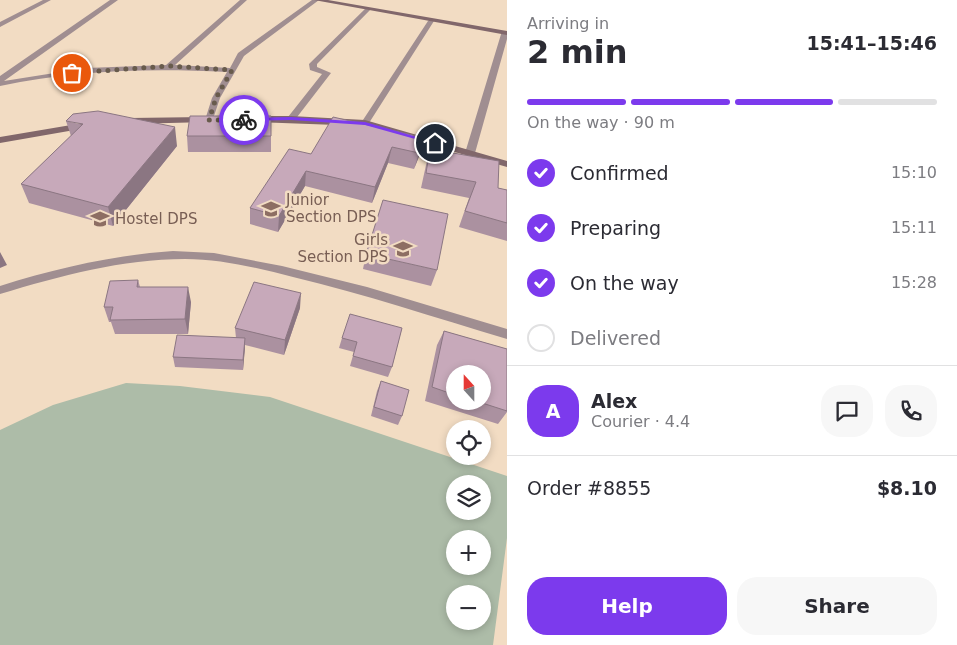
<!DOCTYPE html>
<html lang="en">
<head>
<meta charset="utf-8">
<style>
	body { margin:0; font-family:"DejaVu Sans",sans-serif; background:#f7f7f7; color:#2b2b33; height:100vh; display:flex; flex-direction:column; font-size:19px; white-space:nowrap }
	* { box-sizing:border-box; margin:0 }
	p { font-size:16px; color:#7c7c81 }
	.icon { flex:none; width:28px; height:28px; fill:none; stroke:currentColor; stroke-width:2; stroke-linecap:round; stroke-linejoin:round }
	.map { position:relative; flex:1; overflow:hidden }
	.panel { display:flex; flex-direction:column; background:#fff; width:450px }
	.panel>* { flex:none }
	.needle { width:32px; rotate:339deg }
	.controls { position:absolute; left:446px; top:365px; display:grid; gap:10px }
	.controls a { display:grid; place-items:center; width:45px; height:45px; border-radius:50%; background:#fff; box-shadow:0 2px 8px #0003; font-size:25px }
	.pin { position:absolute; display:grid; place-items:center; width:42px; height:42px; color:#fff; margin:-21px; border:2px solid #fff; border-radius:50%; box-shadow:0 1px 5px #0007 }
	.courier { position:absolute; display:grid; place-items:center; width:50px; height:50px; margin:-25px; border:4px solid #7c3aed; border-radius:50%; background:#fff; color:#222; box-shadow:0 1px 6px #0007 }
	.head em { font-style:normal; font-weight:700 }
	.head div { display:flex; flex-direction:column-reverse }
	.head { display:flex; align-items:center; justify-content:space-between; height:85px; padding:0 20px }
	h1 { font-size:32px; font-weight:700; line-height:38px }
	.bar { display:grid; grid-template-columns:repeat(4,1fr); gap:8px 5px; align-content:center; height:60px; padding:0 20px }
	.bar i { height:6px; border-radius:4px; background:#e1e1e2 }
	.bar .selected { background:#7c3aed }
	.bar p { grid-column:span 4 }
	.line { display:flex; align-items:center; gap:12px; padding:0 20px; border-top:1px solid #e1e1e2 }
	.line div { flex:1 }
	.round { display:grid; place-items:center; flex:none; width:52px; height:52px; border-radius:20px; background:#f7f7f7 }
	ol { padding:0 20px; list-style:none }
	li { display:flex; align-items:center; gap:15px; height:55px }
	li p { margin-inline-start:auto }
	li .icon { padding:5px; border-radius:50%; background:#7c3aed; color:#fff; stroke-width:4 }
	li:last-child { color:#7c7c81 }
	li i { width:28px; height:28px; border:2px solid #e1e1e2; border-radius:50% }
	.action { display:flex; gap:10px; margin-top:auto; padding:10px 20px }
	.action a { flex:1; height:58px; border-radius:20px; background:#7c3aed; color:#fff; font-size:20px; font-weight:700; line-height:58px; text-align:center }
	.action a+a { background:#f7f7f7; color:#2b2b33 }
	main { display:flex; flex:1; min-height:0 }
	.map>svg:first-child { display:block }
</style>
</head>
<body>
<main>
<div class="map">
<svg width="507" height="645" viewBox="0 0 507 645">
	<rect width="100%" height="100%" fill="#f2dcc3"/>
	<!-- green -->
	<path fill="#adbca8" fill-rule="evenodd" d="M126,383l54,3 90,11 237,79v62l-14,107h-493v-215l53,-25zM455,484h27v27h-27zM455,539h27v27h-27zM455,594h27v27h-27z"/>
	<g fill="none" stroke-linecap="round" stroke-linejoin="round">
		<!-- street -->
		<path fill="#a08e91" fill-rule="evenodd" d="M43,0h8l-51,27v-5z
			M110,0h8l-114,81 82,-13 80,-3 74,-65h7l-72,65 55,3 8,-15 74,-53h7l-75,56 -24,42 -8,24 -7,-2 7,-22 15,-26c-77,-4 -152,-2 -227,14v-10z
			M366,8l5,1 -54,55v3l14,6 -37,48h-6v-4l34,-43 -12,-4 -1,-6z
			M431,19l3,2 -65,102 -1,2h-6l-1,-2 67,-102z
			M502,31h5v8l-32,114 -5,3 -3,-1 -2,-2z
			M173,251l41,2 68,13 85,21 140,42v10c-71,-21 -142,-45 -214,-62 -35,-9 -72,-18 -108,-18 -63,0 -125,17 -185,35v-8c57,-18 114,-31 173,-35z"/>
		<!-- secondary -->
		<path fill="#81676b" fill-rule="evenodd" d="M314,0h14l179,31v4z
			M291,116l74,4 142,41v6l-143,-41 -109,-4 -4,-3 4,-3z
			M205,117l4,3 -1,2 -78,2 -4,-3 4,-3z
			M83,123l4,3 -1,2 -86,15v-6z"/>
	</g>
	<!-- wall -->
	<path fill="#ab91a0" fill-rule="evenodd" d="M66,121l111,25 -64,80 -84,-23 -8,-19 50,-48z
		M187,136h84v16h-83z
		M425,138l-5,16 -6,15 -26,-6 -16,40 -67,-17 -27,46 -28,-8v-16l61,-54z
		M430,149l68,39 9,2v51l-48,-14 10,-29 -48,-10 5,-23z
		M366,254l71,16 -6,16 -68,-17z
		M138,280l2,7 51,15 -3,32h-73l-4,-12h-2l-5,-15z
		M300,308l-16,47 -39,-10 -2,25 -68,-3 -2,-10 63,-19 -1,-10z
		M402,328l-10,39 -4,10 -38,-11 4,-14 -15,-4 3,-10z
		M444,331l63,18v63l-9,12 -73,-23 12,-56zM455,374l27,27h-27z
		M381,381l21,35 -4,9 -27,-9 6,-25z"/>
	<!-- shaded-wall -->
	<path fill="#8b7682" d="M175,127l2,19 -64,80 -5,-19z
		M425,138l-5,16 -6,15 5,-16z
		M392,147l-4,16 -16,40 3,-16z
		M306,171l-1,15 -27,46 1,-16z
		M0,252l7,13 -7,3z
		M188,287l3,15 -3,32 -3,-15z
		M301,293l-1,15 -16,47 1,-15z
		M245,338v10l-2,22v-10z"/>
	<!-- building -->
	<path fill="#c7a9ba" stroke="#8b7682" d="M98,111l77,16 -67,80 -87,-23 62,-60 -17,-3 7,-7z
		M190,116h81v20h-84z
		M333,117l92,21 -6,15 -27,-6 -17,40 -69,-16 -27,45 -29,-8 39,-59 22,5z
		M430,149l69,12 -1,27 9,2v33l-42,-12 11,-29 -50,-9z
		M383,200l65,14 -11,56 -71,-16z
		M138,280l-1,7h51l-3,32 -75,1 3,-13h-9l6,-26z
		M254,282l47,11 -16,47 -50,-12z
		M350,314l52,14 -10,39 -39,-11 4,-14 -15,-4z
		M444,331l63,18v62l-31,-10h6v-27h-27v21l-23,-8z
		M177,335l68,3 -2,22 -70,-3z
		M381,381l28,9 -7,26 -28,-9z"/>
	<!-- route -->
	<path fill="#7c3aed" d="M291,117l74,5 73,21 -5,1 -68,-19 -74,-5 -47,1 -3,-1 3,-2z"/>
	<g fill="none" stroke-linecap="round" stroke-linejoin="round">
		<!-- done -->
		<path stroke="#685b4c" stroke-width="5" stroke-dasharray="0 9" d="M72,73l97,-7 63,4 -16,28 -7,22h35"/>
	</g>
	<!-- icons -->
	<defs>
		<g id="school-bare" transform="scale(1.5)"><path d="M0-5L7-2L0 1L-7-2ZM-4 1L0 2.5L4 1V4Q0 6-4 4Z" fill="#8d6e63" stroke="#f2dcc3" stroke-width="2.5" paint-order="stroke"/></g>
	</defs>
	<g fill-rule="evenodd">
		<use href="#school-bare" x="271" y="209"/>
		<use href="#school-bare" x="100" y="219"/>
		<use href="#school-bare" x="403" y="249"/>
	</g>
	<g text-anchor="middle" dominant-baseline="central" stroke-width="5" stroke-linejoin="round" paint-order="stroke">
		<!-- education labels -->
		<g font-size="15" fill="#785e54" stroke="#f2dcc3" text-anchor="start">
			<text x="286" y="200">Junior<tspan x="286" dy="17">Section DPS</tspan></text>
			<text x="115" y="219">Hostel DPS</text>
			<text x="388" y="240" text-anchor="end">Girls<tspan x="388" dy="17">Section DPS</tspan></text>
		</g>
	</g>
</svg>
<div class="controls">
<a><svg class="needle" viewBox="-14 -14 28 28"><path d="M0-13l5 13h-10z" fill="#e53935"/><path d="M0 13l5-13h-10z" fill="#7c7c81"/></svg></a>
<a><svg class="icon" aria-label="locate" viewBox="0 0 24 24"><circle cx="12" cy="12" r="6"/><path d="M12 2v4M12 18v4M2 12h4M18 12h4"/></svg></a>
<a><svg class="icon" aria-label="layers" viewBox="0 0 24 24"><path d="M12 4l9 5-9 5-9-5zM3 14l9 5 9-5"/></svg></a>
<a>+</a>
<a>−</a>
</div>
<div class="pin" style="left:72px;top:73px;background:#ea580c"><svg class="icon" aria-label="bag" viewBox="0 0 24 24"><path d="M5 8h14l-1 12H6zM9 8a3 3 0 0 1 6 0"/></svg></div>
<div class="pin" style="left:435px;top:143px;background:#1f2937"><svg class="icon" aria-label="home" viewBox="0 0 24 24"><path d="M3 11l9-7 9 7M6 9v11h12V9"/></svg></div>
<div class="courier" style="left:244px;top:120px"><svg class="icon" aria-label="bike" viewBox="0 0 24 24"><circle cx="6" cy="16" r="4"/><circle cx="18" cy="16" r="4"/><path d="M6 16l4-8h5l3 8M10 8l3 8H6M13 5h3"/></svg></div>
</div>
<section class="panel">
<div class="head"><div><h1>2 min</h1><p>Arriving in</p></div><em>15:41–15:46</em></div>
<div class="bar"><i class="selected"></i><i class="selected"></i><i class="selected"></i><i></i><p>On the way · 90 m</p></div>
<ol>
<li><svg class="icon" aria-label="check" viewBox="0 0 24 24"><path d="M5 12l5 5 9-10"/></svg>Confirmed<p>15:10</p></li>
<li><svg class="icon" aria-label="check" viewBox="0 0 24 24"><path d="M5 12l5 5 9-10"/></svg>Preparing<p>15:11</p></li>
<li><svg class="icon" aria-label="check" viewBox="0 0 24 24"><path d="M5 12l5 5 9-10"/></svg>On the way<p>15:28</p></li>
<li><i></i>Delivered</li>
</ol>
<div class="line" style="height:90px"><b class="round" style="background:#7c3aed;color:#fff">A</b><div><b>Alex</b><p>Courier · 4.4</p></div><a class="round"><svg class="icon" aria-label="chat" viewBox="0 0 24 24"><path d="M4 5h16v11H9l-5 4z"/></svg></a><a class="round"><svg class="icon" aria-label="phone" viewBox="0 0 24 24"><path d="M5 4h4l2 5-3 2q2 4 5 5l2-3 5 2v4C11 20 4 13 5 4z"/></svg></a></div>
<div class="line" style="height:65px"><div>Order #8855</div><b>$8.10</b></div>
<div class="action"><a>Help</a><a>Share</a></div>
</section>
</main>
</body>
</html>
